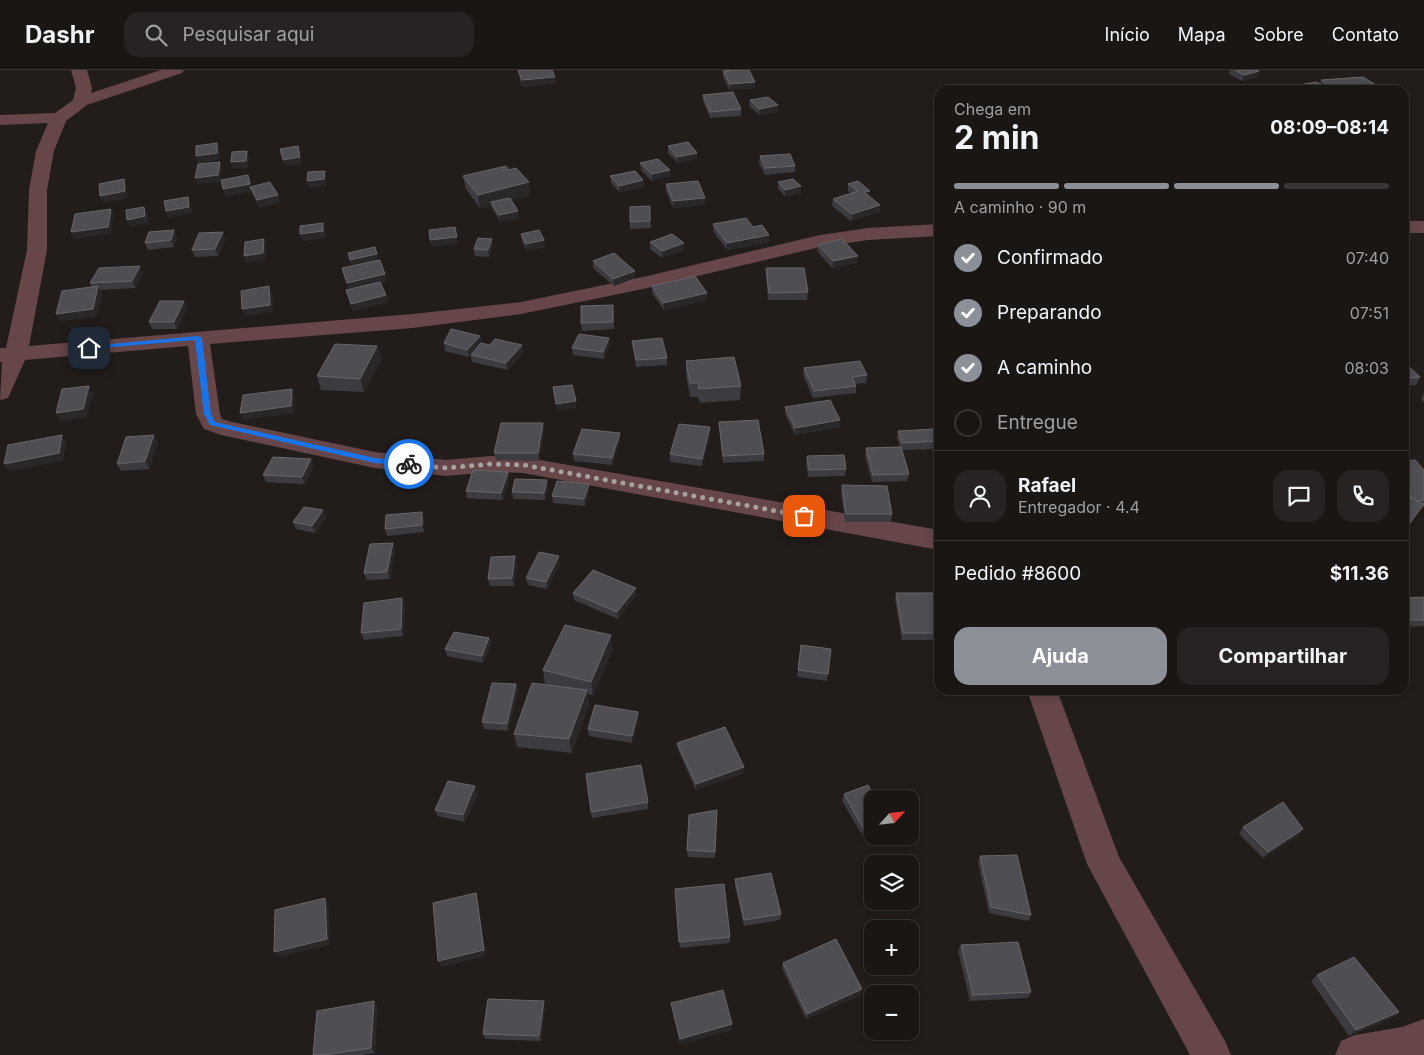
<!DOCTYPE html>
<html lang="pt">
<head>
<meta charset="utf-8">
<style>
	body { margin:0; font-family:Inter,sans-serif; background:#272322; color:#f1f3f6; height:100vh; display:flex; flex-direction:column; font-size:19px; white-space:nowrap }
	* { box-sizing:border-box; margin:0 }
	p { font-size:16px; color:#9f9fa0 }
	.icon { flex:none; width:28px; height:28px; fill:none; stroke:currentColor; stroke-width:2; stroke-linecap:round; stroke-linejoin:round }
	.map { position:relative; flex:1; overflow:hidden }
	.drawer { position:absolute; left:934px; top:15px; width:475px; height:610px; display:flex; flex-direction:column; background:#1a1614; border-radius:15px; box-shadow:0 2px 8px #0003,0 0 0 1px #383534 }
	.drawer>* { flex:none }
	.needle { width:32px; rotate:63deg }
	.fabs { position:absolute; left:864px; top:720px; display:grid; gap:10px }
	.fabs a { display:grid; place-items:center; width:55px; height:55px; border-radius:10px; background:#1a1614; box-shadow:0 2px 8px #0003,0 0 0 1px #383534; font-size:25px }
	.pin { position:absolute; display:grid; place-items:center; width:42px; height:42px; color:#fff; margin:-21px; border-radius:10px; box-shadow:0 2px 8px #0006 }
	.courier { position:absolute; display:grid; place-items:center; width:50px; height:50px; margin:-25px; border:4px solid #1a73e8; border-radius:50%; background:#fff; color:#222; box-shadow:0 1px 6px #0007 }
	.summary em { font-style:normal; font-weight:700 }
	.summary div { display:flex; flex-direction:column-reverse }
	.summary { display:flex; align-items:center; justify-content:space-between; height:85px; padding:0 20px }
	h1 { font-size:32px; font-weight:700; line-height:38px }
	.bar { display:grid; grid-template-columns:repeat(4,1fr); gap:8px 5px; align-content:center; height:60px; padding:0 20px }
	.bar i { height:6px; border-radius:4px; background:#383534 }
	.bar .on { background:#8c9099 }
	.bar p { grid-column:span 4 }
	.line { display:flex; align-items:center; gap:12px; padding:0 20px; border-top:1px solid #383534 }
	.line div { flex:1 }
	.round { display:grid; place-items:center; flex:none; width:52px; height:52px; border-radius:15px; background:#272322 }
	ol { padding:0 20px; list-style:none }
	li { display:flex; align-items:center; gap:15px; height:55px }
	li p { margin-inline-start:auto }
	li .icon { padding:5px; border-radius:50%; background:#8c9099; color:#fff; stroke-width:4 }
	li:last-child { color:#9f9fa0 }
	li i { width:28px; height:28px; border:2px solid #383534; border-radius:50% }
	.button { display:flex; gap:10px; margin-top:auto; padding:10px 20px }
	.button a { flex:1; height:58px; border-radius:15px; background:#8c9099; color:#fff; font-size:20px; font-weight:700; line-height:58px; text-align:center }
	.button a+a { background:#272322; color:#f1f3f6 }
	header { display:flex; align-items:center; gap:30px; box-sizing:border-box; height:70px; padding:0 25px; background:#1a1614; border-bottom:1px solid #383534 }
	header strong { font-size:24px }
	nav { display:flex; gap:28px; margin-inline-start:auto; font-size:18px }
	.search { width:350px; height:45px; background:#272322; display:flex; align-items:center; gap:12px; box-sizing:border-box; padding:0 18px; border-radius:15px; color:#9f9fa0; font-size:19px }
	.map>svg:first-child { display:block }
</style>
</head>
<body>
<header>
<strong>Dashr</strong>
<div class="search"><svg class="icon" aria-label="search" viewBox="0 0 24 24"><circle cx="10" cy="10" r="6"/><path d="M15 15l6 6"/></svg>Pesquisar aqui</div>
<nav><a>Início</a><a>Mapa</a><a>Sobre</a><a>Contato</a></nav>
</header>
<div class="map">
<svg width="1424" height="985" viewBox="0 0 1424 985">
	<rect width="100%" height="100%" fill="#221d1a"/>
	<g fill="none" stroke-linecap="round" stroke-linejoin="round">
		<!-- minor -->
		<path fill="#664648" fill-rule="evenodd" d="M71,0h16l5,18 -1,5 70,-23h23l-2,3 -95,32 -21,16 -12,30 -7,39v60l-18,96 384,-32 108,-12 122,-25 177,-42 48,-7 71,-4v12l-71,4 -48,7 -177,42 -122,25 -108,14 -203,16 10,70 2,5 10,3 143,30 71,8 45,-4 32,1 416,73v20l-416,-77 -32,-1 -45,4 -71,-8 -154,-33 -17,-6 -8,-15 -8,-68 -163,14 -17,38 -8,2 2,-38h-2v-14h6l21,-98 2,-60 7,-39 12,-28 -48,2v-10l55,-2 18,-13 3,-12z
			M1404,151h20v12h-20z
			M1027,620h30l62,167 106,184 6,14h-41l-103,-191z
			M1424,949v36h-89l6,-14 14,-6 47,-8z"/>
	</g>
	<!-- wall -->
	<path fill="#3c3b40" d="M518,0l38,13 -34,4z
		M1230,0h27v7l-15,4 -13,-7z
		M723,1l32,17 -25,2 -7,-13z
		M1321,10l58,7 -1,3h-77l3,-6h16z
		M703,25l38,14v7l-31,2 -7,-17z
		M750,30l28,5v7l-19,3 -10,-9z
		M668,76l29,7v6l-19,4 -10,-10z
		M760,86l35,10v6l-30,3 -6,-12z
		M640,93l30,7v6l-18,5 -11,-11z
		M508,100l21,12 1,13 -19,5 8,18 -19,4 -8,-14 -1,-3 -11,3 -14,-19 -3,-13z
		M610,106l34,11 -25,5 -8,-9z
		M250,112l1,4 29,16 -21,5 -7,-16 -27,5z
		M778,112l23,4v7l-16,3 -7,-7z
		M666,114l39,21 -32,3 -7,-17z
		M848,114l21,13 11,8v7l-29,9 -19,-15 1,-7 18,-6 -3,-2z
		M650,136l1,22 -21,1v-7z
		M713,154l40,3 16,8v7l-42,8 -14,-19z
		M521,164l23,6 1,7 -18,4 -5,-10z
		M177,167l-3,10 -26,3 -3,-7z
		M225,169l-7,17 -23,1 -3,-7z
		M650,172l34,1v7l-22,8 -12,-9z
		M818,175l39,18 -25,5 -15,-17z
		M493,176l-4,11 -14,-1 -1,-7z
		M348,183l31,7 8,21 -7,1 6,13 2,7 -35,9 -7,-21 3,-1 -7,-21 10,-2z
		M593,191l42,10v7l-21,8 -21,-18z
		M766,198l42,24 -1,8h-39l-2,-25z
		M143,203l-8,15 -35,2 2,3 -6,23 -36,5 -4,-7 36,-27 -2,-4z
		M652,216l55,14 -43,10 -12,-17z
		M184,231l3,7 -10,21h-25l-3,-7z
		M613,235l1,24 -32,2 -1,-8z
		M480,266l1,7 -12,14 -24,-6 -1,-8z
		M632,271l35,17v7l-31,2z
		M490,275h32l1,7 -15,18 -36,-8 -1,-7z
		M610,275l-6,14 -31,-4 -1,-7z
		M377,276l4,14 -17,32 -43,-2 -4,-14z
		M686,291l55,25 -1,14 -40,3 -2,-6h-8l-4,-22z
		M1404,295l16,12 -4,8 -12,1z
		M804,298l63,7 -1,8 -11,1 1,2v7l-43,5 -10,-23z
		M938,299h1v10l-2,-3z
		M1424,323v10l-3,-4z
		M785,337l55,20 -45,8 -10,-21z
		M719,352l45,32v7l-41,2 -4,-34z
		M543,353l1,8 -5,30 -43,-1 -2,-7z
		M898,361l40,10 -1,8 -35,1 7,24 -2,7 -35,1 -7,-26 1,-8 34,-1 -3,-9z
		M620,363v7l-8,25 -38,-4 -1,-7z
		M710,365l-8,31 -32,-4v-8z
		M158,372l-9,27 -28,2 -4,-7z
		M807,386l39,13 -1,7 -37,1 -2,-14z
		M1404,391l20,9v37h-3l-17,25z
		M314,396l-9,18 -39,-2 -3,-7z
		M508,402l1,7 -6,21 -36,-2 -1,-7z
		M547,410l1,7 -3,13 -32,-1 -1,-7z
		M842,415l50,29 -1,8h-46l-4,-30z
		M589,421l-4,15 -32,-3 -1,-7z
		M323,440l3,8 -11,15 -19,-4 -3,-7z
		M424,449v13l-37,4 -2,-7z
		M395,480l-5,29 -23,1 -3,-7z
		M560,493l-13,26 -19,-4 -2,-7z
		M517,494l-3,22h-24l-2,-7z
		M573,523l63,2 -18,24 -44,-19z
		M896,523h43v47h-37l-7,-40z
		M1424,527v29l-20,1v-29z
		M405,535l-2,31 -39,4 -3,-7z
		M489,568l2,7 -8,18 -36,-7 -2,-7z
		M801,575l30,4 -4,32 -30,-4z
		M613,579l-20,46 -6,-1 2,10 -17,49 -55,-6 -3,-13 40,-48 -9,-2 -2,-14z
		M516,614l2,7 -10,40 -24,-2 -2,-7z
		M638,642l1,7 -7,24 -43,-7 -1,-7z
		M677,673l67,24v6l-48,17 -18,-40z
		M586,704l62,28v7l-56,9z
		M478,723l-13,29 -27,-6 -3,-6z
		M844,724l32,5 -14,36 -20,-34z
		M717,740l-2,48 -27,-1 -1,-7z
		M1243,757l60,2 -5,7 -35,22 -24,-24z
		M980,786l51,59 -3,6 -39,-8 -11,-51z
		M735,809l46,35 -1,6 -36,6 -9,-40z
		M675,819l55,48v6l-50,5z
		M961,875l70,47 -3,6 -58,3 -12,-50z
		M783,893l79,26 -2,6 -54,24 -24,-51z
		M1317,905l82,37 -7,6 -43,18 -38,-55z
		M671,933l61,27 -52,14 -8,-35z
		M377,936l-2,47 -14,2h-48z
		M545,937l-4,34 -56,-2 -2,-5z"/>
	<!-- shaded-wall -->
	<path fill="#2a2729" d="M1259,1l-2,6 -15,4 2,-6z
		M555,7l1,6 -34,4v-7z
		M755,12v6l-25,2v-6z
		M778,35v7l-19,3v-6z
		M217,73l3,7 -1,10 -21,3 -2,-7z
		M298,76l4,18 -17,2 -2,-6z
		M247,81l2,6 -1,11 -15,1 -2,-7z
		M697,83v6l-19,4 -1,-6z
		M220,92l2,6 -2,14 -22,2 -3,-6z
		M670,100v6l-18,5v-7z
		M325,101l1,6v9l-17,2 -2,-7z
		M248,105l4,16 -2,-4 2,4 -27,5 -2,-7z
		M124,109l2,7 2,12 -25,5 -3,-7z
		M643,110l1,7 -25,5v-6z
		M529,112l1,13 -38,10 -1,-3v3l-11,3 -2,-13z
		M801,116v7l-16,3v-6z
		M870,121l-1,6 -5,-5z
		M278,125l2,7 -21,5 -2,-7z
		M188,127l2,6 2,10 -23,5 -3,-7z
		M705,128v7l-32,3v-7z
		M880,135v7l-29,9 1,-7z
		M144,137l3,6 1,10 -18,4 -3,-7z
		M111,139l3,6 -3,18 -36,6 -4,-7z
		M518,141l1,7 -19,4 -1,-7z
		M323,153l2,7v8l-23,3 -2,-7z
		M174,160l3,7 -3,10 -3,-7z
		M223,162l2,7 -7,17 -3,-7z
		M769,165v7l-42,8v-7z
		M457,167l1,7 -26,3 -2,-7z
		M264,169l2,7v14l-20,3 -2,-7z
		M492,169l1,7 -4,11 -1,-7z
		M544,170l1,7 -18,4 -1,-7z
		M684,173v7l-22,8v-7z
		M377,184l2,7 -27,6 -2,-7z
		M858,186l-1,7 -25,5 1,-7z
		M140,196l3,7 -8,15 -3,-7z
		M635,201v7l-21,8 -1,-7z
		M385,204l2,7 -38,9 -2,-7z
		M98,216l4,7 -6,23 -36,5 -4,-7z
		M269,216l3,7 1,19 -28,4 -3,-7z
		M707,223v7l-43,10 -1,-7z
		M386,225l2,7 -35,9 -2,-7z
		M184,231l3,7 -10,21 -3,-7z
		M480,266l1,7 -12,14 -2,-7z
		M609,268l1,7 -6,14 -1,-7z
		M522,275l1,7 -15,18 -2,-7z
		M377,276l4,14 -17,32 -4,-13z
		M89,316l4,7 -6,24 -27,4 -4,-8z
		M292,319l3,7 -1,17 -51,7 -3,-7z
		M576,331v7l-19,3 -1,-7z
		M840,350v7l-45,8v-7z
		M543,353l1,8 -5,30 -1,-8z
		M710,357v8l-8,31v-7z
		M620,363v7l-8,25v-7z
		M62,365l4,7 -3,19 -54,10 -5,-7z
		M154,365l4,7 -9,27 -4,-8z
		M311,389l3,7 -9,18 -3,-7z
		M508,402l1,7 -6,21 -2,-7z
		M547,410l1,7 -3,13 -1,-7z
		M589,414v7l-4,15 -1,-7z
		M323,440l3,8 -11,15 -3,-7z
		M422,442l2,7v13l-2,-7z
		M393,473l2,7 -5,29 -3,-7z
		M515,486l2,8 -3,22 -2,-8z
		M559,486l1,7 -13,26 -1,-7z
		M636,518v7l-18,24 -1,-7z
		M402,528l3,7 -2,31 -2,-7z
		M611,565l2,14 -20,46 -2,-13z
		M489,568l2,7 -8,18 -1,-7z
		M516,614l2,7 -10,40 -1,-7z
		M587,620l2,14 -17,49 -3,-14z
		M638,642l1,7 -7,24v-7z
		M744,697v6l-48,17v-6z
		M475,716l3,7 -13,29 -2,-7z
		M872,755v6l-10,4 1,-7z
		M1303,759l-5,7 -35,22 5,-6z
		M476,823l2,6 8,57 -45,11 -3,-6z
		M325,828l4,6 1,41 -51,12 -5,-5z
		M862,919l-2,6 -54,24 1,-5z
		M374,931l3,5 -2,47 -4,-5z
		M544,931l1,6 -4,34 -2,-5z
		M1399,942l-7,6 -43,18 7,-6z
		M732,954v6l-52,14v-5z"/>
	<!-- building -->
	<path fill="#4f4e52" stroke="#686669" d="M518,0h34l3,7 -33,3z
		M733,0h16l6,12 -25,2 -7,-13z
		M1235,0h22l2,1 -15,4z
		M1363,7l16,10 -27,3h-18l-13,-10z
		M1317,12l12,8h-16l-9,-6z
		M733,22l8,17 -31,3 -7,-17z
		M768,27l10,8 -19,4 -9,-9z
		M688,72l9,11 -20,4 -9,-11z
		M217,73v10l-21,3v-10z
		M298,76l2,11 -17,3 -3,-11z
		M247,81l-1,10 -15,1 1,-10z
		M790,84l5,12 -30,2 -5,-12z
		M658,89l12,11 -18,4 -12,-11z
		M220,92l-2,13 -23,3 3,-14z
		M506,96l2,4 8,-2 13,14 -51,13 -15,-19z
		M325,101l-1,8 -17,2 1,-9z
		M635,101l8,9 -24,6 -9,-10z
		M248,105l2,9 -27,5 -2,-9z
		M124,109l1,12 -25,5 -1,-12z
		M793,109l8,7 -16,4 -7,-8z
		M698,111l7,17 -32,3 -7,-17z
		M858,111l12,10 -6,1 16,13 -28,9 -19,-15 25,-8 -10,-7z
		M270,112l8,13 -21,5 -7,-13z
		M188,127l1,10 -23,4 -2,-10z
		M510,128l8,13 -19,4 -8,-13z
		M650,136v15l-20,1v-15z
		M144,137l1,9 -18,4 -1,-10z
		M111,139l-3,18 -37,5 4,-18z
		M746,148l7,9 9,-2 7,10 -42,8 -14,-19z
		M323,153v8l-23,3v-8z
		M455,157l2,10 -27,3 -1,-10z
		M174,160l-3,10 -26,3 4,-11z
		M539,160l5,10 -18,4 -5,-10z
		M223,162l-8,17 -23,1 7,-17z
		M672,164l12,9 -22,8 -12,-9z
		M478,168l14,1 -4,11 -14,-1z
		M264,169l-1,14 -19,3 1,-14z
		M842,169l16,17 -25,5 -15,-16z
		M375,177l2,7 -27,6 -2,-7z
		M614,183l21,18 -22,8 -20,-18z
		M380,190l5,14 -38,9 -5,-15z
		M140,196l-8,15 -42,2 9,-15z
		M766,198h38l4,24 -39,1z
		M695,206l12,17 -44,10 -11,-17z
		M380,212l6,13 -35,9 -5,-14z
		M98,216l-5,23 -37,5 6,-23z
		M269,216l1,19 -28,4 -1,-18z
		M160,231h24l-10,21h-25z
		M613,235v17l-32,1v-17z
		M451,259l29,7 -13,14 -23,-7z
		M579,264l30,4 -6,14 -31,-4z
		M662,268l5,20 -31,2 -4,-19z
		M495,269l27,6 -16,18 -35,-8 10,-12 9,2z
		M335,274l42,2 -17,33 -43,-3z
		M734,287l7,29 -42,3 -1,-6h-8l-4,-22z
		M860,291l7,14 -15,2 4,9 -42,5 -10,-23z
		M1404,295h3l13,12 -16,2z
		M572,315l4,16 -20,3 -3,-17z
		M89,316l-6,23 -27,4 6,-24z
		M292,319l-1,17 -51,7 3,-18z
		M830,330l10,20 -45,8 -10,-21z
		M758,350l6,34 -41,2 -4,-34z
		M501,353h42l-5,30h-44z
		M679,354l31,3 -8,32 -32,-5z
		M582,359l38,4 -8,25 -39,-4z
		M934,359l4,12 -36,2 -4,-12z
		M62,365l-3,18 -55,11 4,-19z
		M154,365l-9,26 -28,3 9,-27z
		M901,377l8,27 -36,1 -7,-27z
		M844,385l2,14 -37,1 -2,-14z
		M273,387l38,2 -9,18 -39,-2z
		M1415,390l9,10v30l-7,1 -5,-3 -8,-10v-27z
		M473,400l35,2 -7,21 -35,-2z
		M515,409l32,1 -3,13 -32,-1z
		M557,411l32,3 -5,15 -32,-3z
		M842,415l45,1 5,28h-46z
		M1404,424l20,10 -20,27z
		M304,437l19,3 -11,16 -19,-4z
		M422,442v13l-37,4 1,-14z
		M393,473l-6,29 -23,1 6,-29z
		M539,482l20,4 -13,26 -20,-4z
		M515,486l-3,22 -24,1 3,-22z
		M593,500l43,18 -19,24 -44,-19z
		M896,523h43v40h-36z
		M1424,527v23h-18l-2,-3v-19z
		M402,528l-1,31 -40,4 3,-30z
		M565,555l46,10 -20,47 -48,-12z
		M454,562l35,6 -7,18 -37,-7z
		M801,575l30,4 -3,25 -30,-4z
		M492,613l24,1 -9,40 -25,-2z
		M532,613l55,7 -18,49 -55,-5z
		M595,635l43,7 -6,24 -44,-7z
		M725,657l19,40 -48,17 -19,-41z
		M641,695l7,37 -57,10 -5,-38z
		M448,711l27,5 -12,29 -28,-5z
		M868,715l8,14h-4v26l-9,3 -19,-34z
		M1283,732l20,27 -35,23 -25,-25z
		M717,740l-2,42 -28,-2 2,-35z
		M1017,785l14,60 -40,-8 -11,-51z
		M771,803l10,41 -37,6 -9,-41z
		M724,814l6,53 -51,5 -4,-53z
		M476,823l8,57 -46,11 -5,-58z
		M325,828l2,41 -53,13 1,-42z
		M836,869l26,50 -55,25 -24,-51z
		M1018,872l13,50 -58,3 -12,-50z
		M1354,887l45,55 -43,18 -39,-55z
		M723,920l9,34 -52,15 -9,-36z
		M488,929l56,2 -5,35 -56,-2z
		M374,931l-3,47 -48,7h-10l4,-44z"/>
	<!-- route -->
	<path fill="#1a73e8" d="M198,266l4,2 9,76 4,8 160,36 34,3 3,3 -3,2 -34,-3 -165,-38 -6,-11 -9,-74 -106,9 -3,-1 3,-2z"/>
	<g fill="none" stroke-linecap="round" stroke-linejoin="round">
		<!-- done -->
		<path stroke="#a6a2a0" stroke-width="5" stroke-dasharray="0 9" d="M409,394l37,4 45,-4 33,1 280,51"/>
	</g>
</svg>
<div class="fabs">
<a><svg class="needle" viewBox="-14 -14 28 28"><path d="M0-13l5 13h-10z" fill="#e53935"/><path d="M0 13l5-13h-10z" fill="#9f9fa0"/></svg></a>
<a><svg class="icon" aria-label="layers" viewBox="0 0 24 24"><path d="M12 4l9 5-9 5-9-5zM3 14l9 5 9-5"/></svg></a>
<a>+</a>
<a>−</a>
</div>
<div class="pin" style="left:804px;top:446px;background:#ea580c"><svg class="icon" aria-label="bag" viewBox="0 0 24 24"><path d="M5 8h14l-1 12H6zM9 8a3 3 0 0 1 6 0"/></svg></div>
<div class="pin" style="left:89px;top:278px;background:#1f2937"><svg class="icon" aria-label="home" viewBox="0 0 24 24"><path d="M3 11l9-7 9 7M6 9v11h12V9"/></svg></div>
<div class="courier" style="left:409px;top:394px"><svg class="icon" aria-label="bike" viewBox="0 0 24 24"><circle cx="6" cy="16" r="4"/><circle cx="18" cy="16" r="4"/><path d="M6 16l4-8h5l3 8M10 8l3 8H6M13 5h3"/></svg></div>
<section class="drawer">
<div class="summary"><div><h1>2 min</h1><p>Chega em</p></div><em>08:09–08:14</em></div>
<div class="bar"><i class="on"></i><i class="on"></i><i class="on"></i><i></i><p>A caminho · 90 m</p></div>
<ol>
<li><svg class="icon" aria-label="check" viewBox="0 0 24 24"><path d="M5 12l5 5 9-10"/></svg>Confirmado<p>07:40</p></li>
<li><svg class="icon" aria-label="check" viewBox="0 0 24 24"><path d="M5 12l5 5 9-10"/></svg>Preparando<p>07:51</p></li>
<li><svg class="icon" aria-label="check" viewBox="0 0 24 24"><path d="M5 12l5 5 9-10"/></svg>A caminho<p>08:03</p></li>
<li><i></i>Entregue</li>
</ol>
<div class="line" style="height:90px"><a class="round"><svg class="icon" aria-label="person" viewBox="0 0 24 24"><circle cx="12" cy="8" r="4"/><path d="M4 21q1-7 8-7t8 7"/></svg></a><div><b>Rafael</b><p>Entregador · 4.4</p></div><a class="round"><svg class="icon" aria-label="chat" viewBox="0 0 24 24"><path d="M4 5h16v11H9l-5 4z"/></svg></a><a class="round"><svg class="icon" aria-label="phone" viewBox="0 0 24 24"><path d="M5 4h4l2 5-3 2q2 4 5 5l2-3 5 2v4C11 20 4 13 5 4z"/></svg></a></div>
<div class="line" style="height:65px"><div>Pedido #8600</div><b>$11.36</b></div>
<div class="button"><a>Ajuda</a><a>Compartilhar</a></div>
</section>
</div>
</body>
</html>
